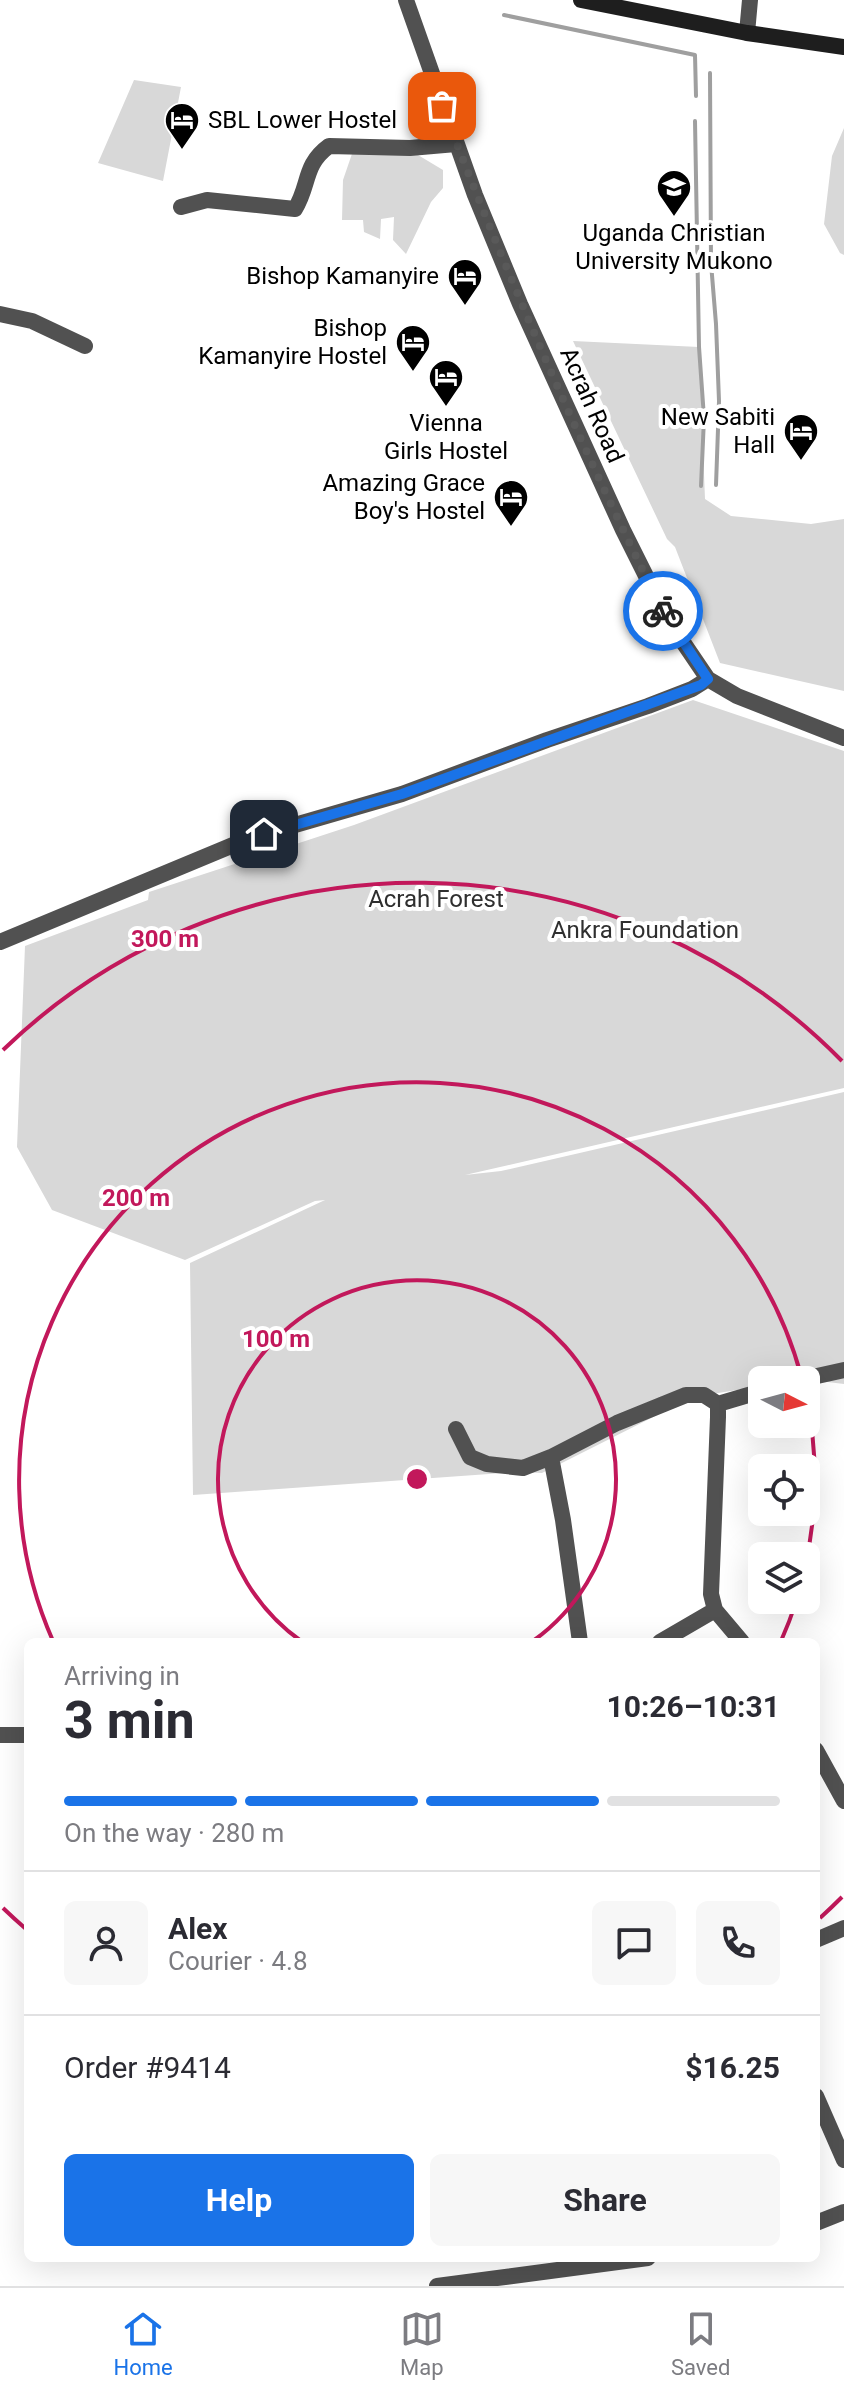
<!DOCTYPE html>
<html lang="en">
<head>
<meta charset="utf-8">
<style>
	body { margin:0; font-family:Roboto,sans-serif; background:#f7f7f7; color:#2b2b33; height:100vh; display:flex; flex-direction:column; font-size:30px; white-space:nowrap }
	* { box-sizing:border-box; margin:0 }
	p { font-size:26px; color:#7c7c81 }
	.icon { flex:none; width:44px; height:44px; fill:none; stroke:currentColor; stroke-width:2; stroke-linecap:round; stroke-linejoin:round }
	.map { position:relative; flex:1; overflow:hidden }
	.details { position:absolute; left:24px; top:1638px; width:796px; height:624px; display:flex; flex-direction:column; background:#fff; border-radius:12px; box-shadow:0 8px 32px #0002 }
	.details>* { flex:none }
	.needle { width:52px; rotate:96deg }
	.tools { position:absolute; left:748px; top:1366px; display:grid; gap:16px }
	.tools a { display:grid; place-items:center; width:72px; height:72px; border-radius:12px; background:#fff; box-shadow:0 8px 32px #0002; font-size:40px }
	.pin { position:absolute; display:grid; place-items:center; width:68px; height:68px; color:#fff; margin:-34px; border-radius:16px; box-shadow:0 4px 12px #0006 }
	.courier { position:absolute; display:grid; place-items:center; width:80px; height:80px; margin:-40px; border:6px solid #1a73e8; border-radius:50%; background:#fff; color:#222; box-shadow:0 2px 10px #0007 }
	.overview em { font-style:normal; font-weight:700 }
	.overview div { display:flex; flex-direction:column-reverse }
	.overview { display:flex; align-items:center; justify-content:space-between; height:136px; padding:0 40px }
	h1 { font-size:52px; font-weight:700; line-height:60px }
	.bar { display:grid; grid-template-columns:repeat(4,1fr); gap:12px 8px; align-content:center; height:96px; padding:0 40px }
	.bar i { height:10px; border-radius:6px; background:#e1e1e2 }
	.bar .on { background:#1a73e8 }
	.bar p { grid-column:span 4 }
	.line { display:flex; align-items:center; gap:20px; padding:0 40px; border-top:2px solid #e1e1e2 }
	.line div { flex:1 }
	.round { display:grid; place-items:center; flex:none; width:84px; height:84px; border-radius:12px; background:#f7f7f7 }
	.primary-button { display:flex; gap:16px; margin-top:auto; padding:16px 40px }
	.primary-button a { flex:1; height:92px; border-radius:12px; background:#1a73e8; color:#fff; font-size:32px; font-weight:700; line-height:92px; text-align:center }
	.primary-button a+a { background:#f7f7f7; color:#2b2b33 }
	.tabs { display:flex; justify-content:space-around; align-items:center; height:112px; border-top:2px solid #e1e1e2; background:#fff; font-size:22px; color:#7c7c81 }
	.tabs a { display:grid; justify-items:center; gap:4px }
	.tabs .on { color:#1a73e8 }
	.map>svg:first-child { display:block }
</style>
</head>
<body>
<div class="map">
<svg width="844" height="2286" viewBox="0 0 844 2286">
	<rect width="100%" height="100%" fill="#fff"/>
	<!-- green -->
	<path fill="#d8d8d8" d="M134,80l47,7 -18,94 -65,-18z
		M844,128v127l-4,-2 -16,-29 8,-68z
		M354,148l64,7 25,15v18l-12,14 -25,52 -13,-14 1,-23 -13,2 -1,20 -16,-7 -1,-12h-21l1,-40z
		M573,341l126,6 6,152 26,17 80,8 33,-5v172l-124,-28 -45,-116 -8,-8z
		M693,700l151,51v337l-379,87 36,-4 343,-79v292l-41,-5 -41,1v6l-69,11 -151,76 -25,-1 -324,23 -3,-232 135,-63 -10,1 -130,59 -133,-50 -35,-63 8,-201 123,-46 1,-8 205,-67z"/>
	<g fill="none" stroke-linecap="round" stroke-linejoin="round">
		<!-- stream -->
		<path stroke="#9f9f9f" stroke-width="4" d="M504,15l191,40 1,41
			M710,73l1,190 5,61 3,77 -3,84
			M695,121l4,226 5,71 -3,68"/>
		<!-- street -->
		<path stroke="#515151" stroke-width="16" d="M406,0l69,195 45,109 103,226 45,90 40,59 29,17 107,42
			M747,33l3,-33
			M181,207l26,-7 88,9c15,-24 8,-44 34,-63l81,2 46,-4
			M0,314l32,7 53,25
			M0,942l250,-104 152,-44 145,-54 101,-34 44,-17 16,-10
			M799,1380l45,-10
			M718,1404l44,-13
			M456,1429l14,28 17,7 36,4 28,-11 66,-34 69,-28h18l14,9v13l-7,177 4,16 27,32
			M551,1457l12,63 17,122
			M660,1642l55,-32
			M0,1735h28
			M816,1750l28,51
			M816,1940l28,-12
			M816,2096l28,64
			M816,2223l28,-11
			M437,2286l211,-28"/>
		<!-- secondary -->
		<path stroke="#1e1e1e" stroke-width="16" d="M581,0l166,33 97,14"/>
	</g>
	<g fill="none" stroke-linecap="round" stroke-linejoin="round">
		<!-- done -->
		<path stroke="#595959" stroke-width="8" stroke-dasharray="0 14.4" d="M442,106c67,173 138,340 221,505"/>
		<!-- route -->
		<path stroke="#1a73e8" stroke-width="10" d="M264,834l138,-40 299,-109 7,-6 -45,-68"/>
	</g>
	<!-- distance rings -->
	<g fill="none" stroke="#c2185b" stroke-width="4">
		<path d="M301 1641A199 199 0 1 1 533 1641"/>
		<path d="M796 1602A398 398 0 0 1 781 1641M53 1641A398 398 0 1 1 802 1379M806 1396A398 398 0 0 1 806 1562"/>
		<path d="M842 1897A596 596 0 0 1 820 1918M26 1929A596 596 0 0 1 3 1908M3 1050A596 596 0 0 1 842 1061"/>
	</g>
	<!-- icons -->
	<defs>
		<g id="hotel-pin" transform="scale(1.8)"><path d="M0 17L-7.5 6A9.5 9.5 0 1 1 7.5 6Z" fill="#000" stroke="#fff"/><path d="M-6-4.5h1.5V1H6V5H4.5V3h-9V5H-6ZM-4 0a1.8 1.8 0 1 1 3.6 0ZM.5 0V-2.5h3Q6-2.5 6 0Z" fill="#fff"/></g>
		<g id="university-pin" transform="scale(1.8)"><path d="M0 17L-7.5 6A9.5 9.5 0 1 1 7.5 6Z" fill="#000" stroke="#fff"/><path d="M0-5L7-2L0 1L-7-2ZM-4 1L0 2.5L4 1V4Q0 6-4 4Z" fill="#fff"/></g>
	</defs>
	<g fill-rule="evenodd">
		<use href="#hotel-pin" x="182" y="120"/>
		<use href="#university-pin" x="674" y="187"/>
		<use href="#hotel-pin" x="465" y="276"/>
		<use href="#hotel-pin" x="413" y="342"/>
		<use href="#hotel-pin" x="446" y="377"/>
		<use href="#hotel-pin" x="801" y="431"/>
		<use href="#hotel-pin" x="511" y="497"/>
	</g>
	<g text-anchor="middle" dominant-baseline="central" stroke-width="8" stroke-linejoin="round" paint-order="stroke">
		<!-- poi labels -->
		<g font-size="24" fill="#000" stroke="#fff" text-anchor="end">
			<text x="208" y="120" text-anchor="start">SBL Lower Hostel</text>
			<text x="674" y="233" text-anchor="middle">Uganda Christian<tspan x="674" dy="28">University Mukono</tspan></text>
			<text x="439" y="276">Bishop Kamanyire</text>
			<text x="387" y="328">Bishop<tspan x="387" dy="28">Kamanyire Hostel</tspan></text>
			<text x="775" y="417">New Sabiti<tspan x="775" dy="28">Hall</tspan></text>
			<text x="446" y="423" text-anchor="middle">Vienna<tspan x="446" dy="28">Girls Hostel</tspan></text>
			<text x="485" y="483">Amazing Grace<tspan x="485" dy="28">Boy's Hostel</tspan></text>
		</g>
		<!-- street labels -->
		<g font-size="24" fill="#000" stroke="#fff">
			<text transform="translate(592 405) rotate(66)">Acrah Road</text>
		</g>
		<!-- park labels -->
		<g font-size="24" fill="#2f2f2f" stroke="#fff">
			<text x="436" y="899">Acrah Forest</text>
			<text x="645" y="930">Ankra Foundation</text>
		</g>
	</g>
	<circle cx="417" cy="1479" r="12" fill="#c2185b" stroke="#fff" stroke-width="4"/>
	<g font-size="24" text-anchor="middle" font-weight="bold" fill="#c2185b" stroke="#fff" stroke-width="8" stroke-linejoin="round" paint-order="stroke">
		<text x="165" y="947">300 m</text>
		<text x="136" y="1206">200 m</text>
		<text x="276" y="1347">100 m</text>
	</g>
</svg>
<div class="tools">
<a><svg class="needle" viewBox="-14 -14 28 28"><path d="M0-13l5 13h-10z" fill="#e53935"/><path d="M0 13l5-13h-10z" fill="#7c7c81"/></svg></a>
<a><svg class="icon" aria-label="locate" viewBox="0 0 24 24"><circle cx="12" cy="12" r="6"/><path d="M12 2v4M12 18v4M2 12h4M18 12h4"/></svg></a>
<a><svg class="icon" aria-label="layers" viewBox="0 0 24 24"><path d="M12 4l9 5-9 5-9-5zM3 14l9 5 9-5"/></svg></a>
</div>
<div class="pin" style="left:442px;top:106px;background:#ea580c"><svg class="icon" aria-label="bag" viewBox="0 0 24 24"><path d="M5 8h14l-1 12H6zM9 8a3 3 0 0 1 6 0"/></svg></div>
<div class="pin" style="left:264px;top:834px;background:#1f2937"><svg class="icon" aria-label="home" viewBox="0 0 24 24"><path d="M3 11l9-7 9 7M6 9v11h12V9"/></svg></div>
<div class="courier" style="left:663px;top:611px"><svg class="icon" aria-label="bike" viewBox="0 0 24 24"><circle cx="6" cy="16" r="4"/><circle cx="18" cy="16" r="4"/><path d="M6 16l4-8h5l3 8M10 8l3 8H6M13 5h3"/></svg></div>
<section class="details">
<div class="overview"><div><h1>3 min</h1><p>Arriving in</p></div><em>10:26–10:31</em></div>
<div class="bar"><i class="on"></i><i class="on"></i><i class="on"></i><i></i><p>On the way · 280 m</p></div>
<div class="line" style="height:144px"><a class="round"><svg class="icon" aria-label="person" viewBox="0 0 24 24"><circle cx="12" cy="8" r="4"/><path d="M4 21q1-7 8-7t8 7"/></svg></a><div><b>Alex</b><p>Courier · 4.8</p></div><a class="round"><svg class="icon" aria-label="chat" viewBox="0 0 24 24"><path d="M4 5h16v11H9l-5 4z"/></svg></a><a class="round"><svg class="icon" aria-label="phone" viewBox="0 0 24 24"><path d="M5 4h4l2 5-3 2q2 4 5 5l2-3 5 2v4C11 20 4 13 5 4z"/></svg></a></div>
<div class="line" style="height:104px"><div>Order #9414</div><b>$16.25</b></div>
<div class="primary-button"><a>Help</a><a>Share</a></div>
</section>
</div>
<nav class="tabs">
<a class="on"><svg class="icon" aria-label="home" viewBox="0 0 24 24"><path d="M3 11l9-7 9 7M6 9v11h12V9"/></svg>Home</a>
<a><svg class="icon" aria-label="map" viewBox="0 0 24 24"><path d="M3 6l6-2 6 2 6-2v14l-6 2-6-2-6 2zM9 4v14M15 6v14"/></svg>Map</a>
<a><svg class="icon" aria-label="saved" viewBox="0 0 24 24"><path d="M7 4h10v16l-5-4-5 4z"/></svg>Saved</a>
</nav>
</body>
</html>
